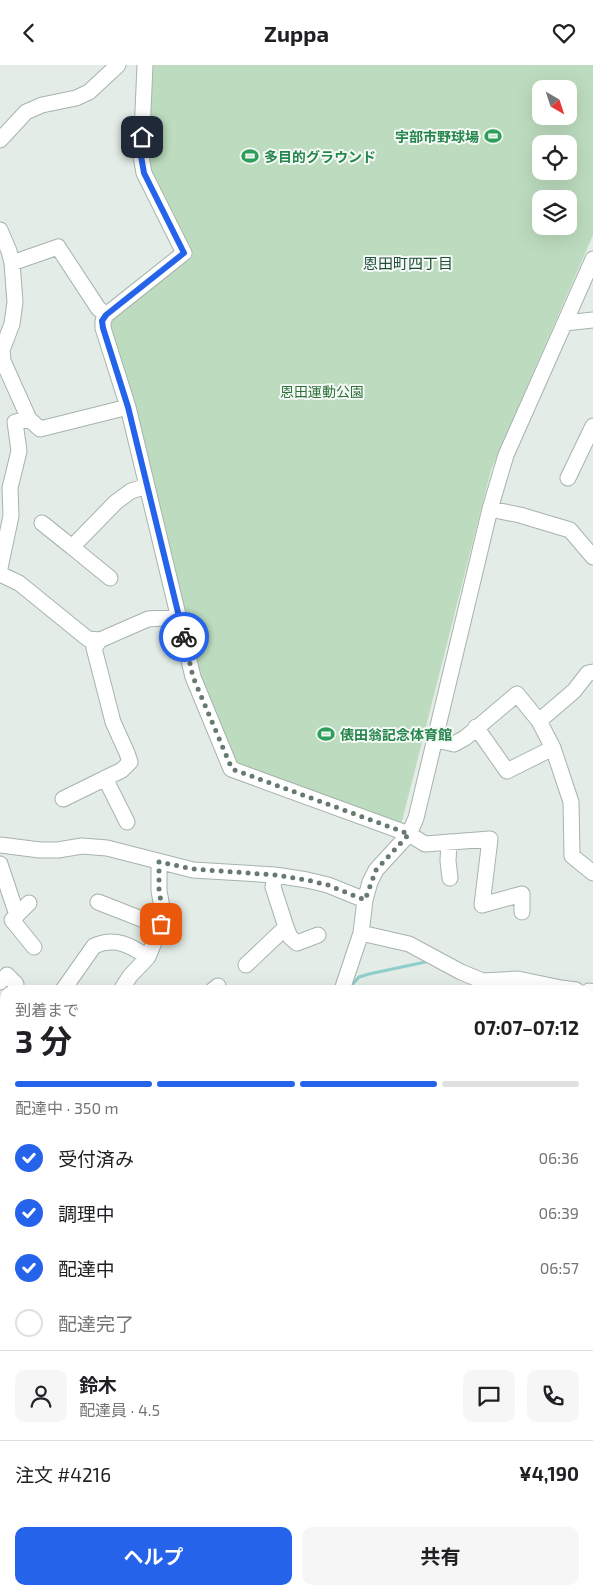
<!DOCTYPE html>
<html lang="ja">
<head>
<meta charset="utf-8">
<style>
	body { margin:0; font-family:"Exo 2","Noto Sans JP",sans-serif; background:#f6f6f6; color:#202124; height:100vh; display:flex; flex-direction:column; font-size:19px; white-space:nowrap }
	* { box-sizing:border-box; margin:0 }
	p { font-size:16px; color:#757577 }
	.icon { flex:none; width:28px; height:28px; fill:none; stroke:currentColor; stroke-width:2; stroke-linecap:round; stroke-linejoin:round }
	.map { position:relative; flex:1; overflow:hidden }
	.details { position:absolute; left:0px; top:920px; width:594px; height:610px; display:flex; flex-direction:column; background:#fff; border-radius:15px 15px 0 0; box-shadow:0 5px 20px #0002 }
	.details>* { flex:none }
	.needle { width:32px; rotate:141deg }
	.fabs { position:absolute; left:532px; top:15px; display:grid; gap:10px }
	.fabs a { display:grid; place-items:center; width:45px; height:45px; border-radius:10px; background:#fff; box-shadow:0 5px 20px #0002; font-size:25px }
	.pin { position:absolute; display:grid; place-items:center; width:42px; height:42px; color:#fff; margin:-21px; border-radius:10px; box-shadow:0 2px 8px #0006 }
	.courier { position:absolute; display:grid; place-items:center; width:50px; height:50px; margin:-25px; border:4px solid #2563eb; border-radius:50%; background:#fff; color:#222; box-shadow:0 1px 6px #0007 }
	.summary em { font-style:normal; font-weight:700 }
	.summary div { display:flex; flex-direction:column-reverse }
	.summary { display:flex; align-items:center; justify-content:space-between; height:85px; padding:0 15px }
	h1 { font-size:32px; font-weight:700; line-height:38px }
	.bar { display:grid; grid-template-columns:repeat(4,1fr); gap:8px 5px; align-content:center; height:60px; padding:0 15px }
	.bar i { height:6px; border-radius:4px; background:#e0e0e0 }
	.bar .selected { background:#2563eb }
	.bar p { grid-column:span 4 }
	.line { display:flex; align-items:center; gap:12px; padding:0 15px; border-top:1px solid #e0e0e0 }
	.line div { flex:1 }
	.round { display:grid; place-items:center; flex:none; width:52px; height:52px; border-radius:10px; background:#f6f6f6 }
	ol { padding:0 15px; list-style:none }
	li { display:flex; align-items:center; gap:15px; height:55px }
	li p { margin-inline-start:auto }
	li .icon { padding:5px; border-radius:50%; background:#2563eb; color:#fff; stroke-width:4 }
	li:last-child { color:#757577 }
	li i { width:28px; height:28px; border:2px solid #e0e0e0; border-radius:50% }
	.cta { display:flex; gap:10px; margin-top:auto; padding:10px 15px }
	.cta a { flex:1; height:58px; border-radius:10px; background:#2563eb; color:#fff; font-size:20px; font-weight:700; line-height:58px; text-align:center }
	.cta a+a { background:#f6f6f6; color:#202124 }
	header { display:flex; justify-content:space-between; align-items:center; height:65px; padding:0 15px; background:#fff; font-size:22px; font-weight:700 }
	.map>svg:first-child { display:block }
</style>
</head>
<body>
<header><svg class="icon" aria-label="back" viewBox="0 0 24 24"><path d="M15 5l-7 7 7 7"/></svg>Zuppa<svg class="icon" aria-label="heart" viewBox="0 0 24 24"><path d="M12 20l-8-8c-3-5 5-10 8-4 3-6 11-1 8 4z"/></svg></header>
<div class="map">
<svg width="593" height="1530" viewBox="0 0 593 1530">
	<rect width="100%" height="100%" fill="#e3ece6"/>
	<!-- green -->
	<path fill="#bddcbf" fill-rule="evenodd" d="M149,0h444v170l-102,235 -90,355 -166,-59 -33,-83 -93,-353 5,-13 77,-59 -42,-86 -4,-19zM541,24h28v27h-28zM541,79h28v27h-28zM541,134h28v27h-28z"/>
	<!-- water -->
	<path fill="#8ececb" d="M593,1325v110l-4,-1v-103z"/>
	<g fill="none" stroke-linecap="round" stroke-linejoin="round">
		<!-- stream -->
		<path stroke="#8ececb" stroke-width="3" d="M350,922l9,-10 10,-3 61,-13
			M0,1332l5,-7"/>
		<!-- minor casing -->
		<g stroke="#a6b4ac" stroke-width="17">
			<path id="minor" d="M145,0l-4,91 3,17 40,80 -78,62 -3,6v7l25,79 65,270 38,92 178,65 16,10 65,-5 -8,66 40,-11v18
				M0,75l26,-28 16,-7 34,-7 13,-6 29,-27
				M0,165l9,21 3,12 3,39 -3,22 -10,26 1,11 26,58 11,10 88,-22
				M12,198l46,-16 40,61 8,7
				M565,258l28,-3
				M568,413l25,-52
				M490,444l30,6 50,15 23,27
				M42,458l30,24
				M0,503l11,-52 -1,-28 9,-37 -4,-29 14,-3
				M0,509l19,9 69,56 12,1 48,-21 31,-2
				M110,513l-38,-31 44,-45 15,-11 16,-5
				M539,656l35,-30 14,-18 5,-1
				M476,662l31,44 46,-23
				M434,674l20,5 11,-6 52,-44 22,27 14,27 18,54 1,54 21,17
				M105,713l22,44
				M63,734l59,-29 8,-8 -3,-9 -14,-31 -19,-74 6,-8
				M449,777l-1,19 2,17
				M0,780l40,5h18l24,-4 25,2 86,22 82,5 32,5 21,5 37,15
				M0,799l17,51
				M275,810l-2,12 13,40
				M98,837l51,20 12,2
				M29,838l-17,17 22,27
				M361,868l48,11 52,28 22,9 35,-2 43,9 15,2
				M246,900l40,-38 4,10 7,6 21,-8
				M0,917l7,-7 9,9
				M63,925l31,-44c21,-10 37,0 54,11
				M121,925l9,-14 18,-19 16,-39 -5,-27v-29
				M213,925l5,-4
				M342,925l19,-57 4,-33 5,-18 6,-12 33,-36 7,-16 74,-309 16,-54 87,-196
				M589,926l4,1
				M589,955l4,-12
				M589,990l4,3
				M0,1100l5,6
				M589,1204l4,2
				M589,1286l4,-4
				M0,1351l5,-1
				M0,1410l5,6
				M322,1525l4,5
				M483,1525l2,5
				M416,1530l2,-5"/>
		</g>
		<!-- minor -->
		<use href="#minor" stroke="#fff" stroke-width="15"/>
	</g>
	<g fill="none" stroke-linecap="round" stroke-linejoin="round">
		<!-- done -->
		<path stroke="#677a70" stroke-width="5" stroke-dasharray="0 9" d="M161,859l3,-7 -5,-26v-29l34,7 83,6 31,5 21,5 37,15 11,-30 33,-36 -177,-65 -39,-92 -9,-40"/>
		<!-- route -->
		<path stroke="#2563eb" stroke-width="6" d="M142,72l-1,19 3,17 40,80 -78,62 -4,6 1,7 25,79 56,230"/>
	</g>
	<!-- icons -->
	<defs>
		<g id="stadium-bare" transform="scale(1.35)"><path d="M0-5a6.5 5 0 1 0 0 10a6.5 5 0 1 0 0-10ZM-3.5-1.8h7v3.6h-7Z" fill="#2e9e5b" stroke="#f4f9f5" stroke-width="2.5" paint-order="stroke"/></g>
	</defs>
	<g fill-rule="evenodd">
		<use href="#stadium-bare" x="493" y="71"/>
		<use href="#stadium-bare" x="250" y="91"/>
		<use href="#stadium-bare" x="326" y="669"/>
	</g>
	<g text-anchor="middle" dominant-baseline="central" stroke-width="4" stroke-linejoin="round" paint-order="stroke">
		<!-- leisure labels -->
		<g font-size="14" font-weight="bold" fill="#27864d" stroke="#f4f9f5" text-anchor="start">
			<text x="479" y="71" text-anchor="end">宇部市野球場</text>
			<text x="264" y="91">多目的グラウンド</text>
			<text x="340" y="669">俵田翁記念体育館</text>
		</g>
		<!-- park labels -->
		<g font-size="14" fill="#30713c" stroke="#f4f9f5">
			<text x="322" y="326">恩田運動公園</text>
		</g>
		<!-- neighbourhood labels -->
		<g font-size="15" fill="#214e39" stroke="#f4f9f5">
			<text x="408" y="198">恩田町四丁目</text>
		</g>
	</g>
</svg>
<div class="fabs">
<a><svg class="needle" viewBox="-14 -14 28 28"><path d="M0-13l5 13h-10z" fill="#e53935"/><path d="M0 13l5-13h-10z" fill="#757577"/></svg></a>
<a><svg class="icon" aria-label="locate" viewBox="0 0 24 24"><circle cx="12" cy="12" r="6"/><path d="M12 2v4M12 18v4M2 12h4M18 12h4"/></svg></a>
<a><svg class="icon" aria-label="layers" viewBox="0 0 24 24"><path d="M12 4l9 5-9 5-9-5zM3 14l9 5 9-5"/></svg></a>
</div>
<div class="pin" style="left:161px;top:859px;background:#ea580c"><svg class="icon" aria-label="bag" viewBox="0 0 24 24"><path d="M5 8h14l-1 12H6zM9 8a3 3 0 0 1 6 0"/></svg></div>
<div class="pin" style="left:142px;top:72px;background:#1f2937"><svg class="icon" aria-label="home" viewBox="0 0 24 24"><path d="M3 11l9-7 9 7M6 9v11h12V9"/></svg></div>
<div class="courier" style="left:184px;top:572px"><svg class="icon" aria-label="bike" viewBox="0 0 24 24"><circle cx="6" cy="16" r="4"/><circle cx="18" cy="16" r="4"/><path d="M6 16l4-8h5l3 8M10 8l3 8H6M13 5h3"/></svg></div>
<section class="details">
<div class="summary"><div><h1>3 分</h1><p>到着まで</p></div><em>07:07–07:12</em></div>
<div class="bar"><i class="selected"></i><i class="selected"></i><i class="selected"></i><i></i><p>配達中 · 350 m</p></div>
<ol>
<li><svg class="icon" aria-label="check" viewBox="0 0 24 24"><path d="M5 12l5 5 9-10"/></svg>受付済み<p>06:36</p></li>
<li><svg class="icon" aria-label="check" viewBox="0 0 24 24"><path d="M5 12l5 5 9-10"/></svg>調理中<p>06:39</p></li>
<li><svg class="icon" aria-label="check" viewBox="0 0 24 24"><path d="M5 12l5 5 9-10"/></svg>配達中<p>06:57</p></li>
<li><i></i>配達完了</li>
</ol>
<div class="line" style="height:90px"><a class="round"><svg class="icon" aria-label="person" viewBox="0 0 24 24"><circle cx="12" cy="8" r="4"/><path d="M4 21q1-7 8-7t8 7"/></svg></a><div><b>鈴木</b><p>配達員 · 4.5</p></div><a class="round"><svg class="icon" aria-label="chat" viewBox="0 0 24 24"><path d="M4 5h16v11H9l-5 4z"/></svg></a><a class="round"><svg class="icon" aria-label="phone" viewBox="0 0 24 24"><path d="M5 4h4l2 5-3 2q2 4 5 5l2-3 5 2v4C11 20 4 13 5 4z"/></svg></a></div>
<div class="line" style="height:65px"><div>注文 #4216</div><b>¥4,190</b></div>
<div class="cta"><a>ヘルプ</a><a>共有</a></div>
</section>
</div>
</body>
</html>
